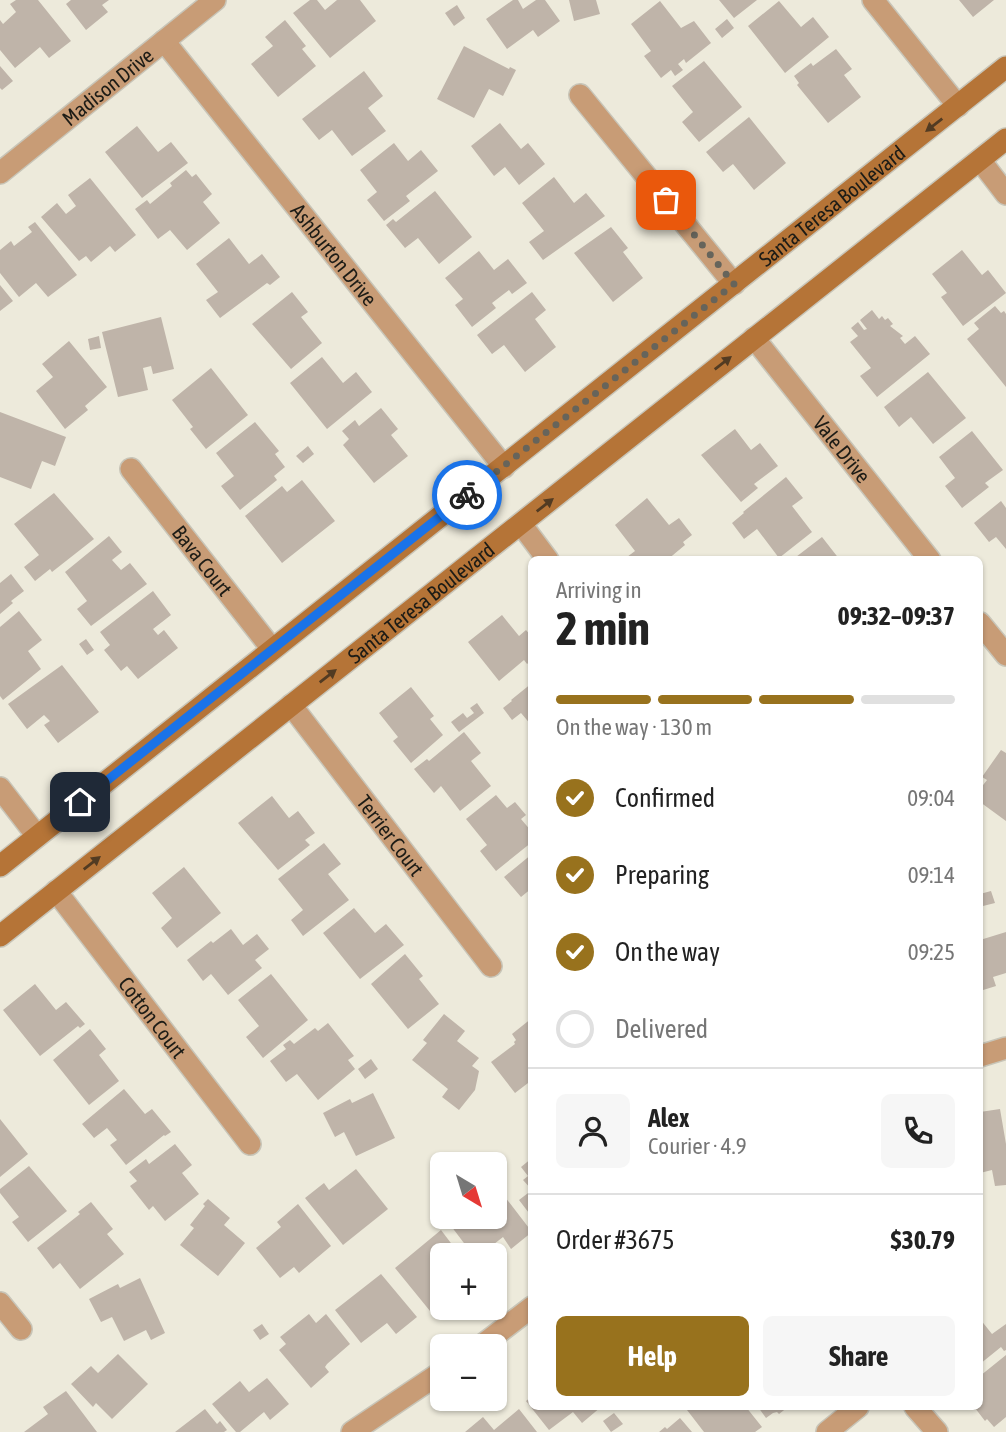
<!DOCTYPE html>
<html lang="en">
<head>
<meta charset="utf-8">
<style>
	body { margin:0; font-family:"Asap Condensed",sans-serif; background:#f6f6f6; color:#222; height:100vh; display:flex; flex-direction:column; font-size:26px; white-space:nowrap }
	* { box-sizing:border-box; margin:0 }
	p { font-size:23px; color:#767676 }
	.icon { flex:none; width:38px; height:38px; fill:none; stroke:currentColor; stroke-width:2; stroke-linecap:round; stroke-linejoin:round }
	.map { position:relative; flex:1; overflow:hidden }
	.sheet { position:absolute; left:528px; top:556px; width:455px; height:854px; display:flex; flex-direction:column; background:#fff; border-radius:10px; box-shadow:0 2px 5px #0004 }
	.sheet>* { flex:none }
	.needle { width:46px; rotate:142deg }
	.controls { position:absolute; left:430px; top:1152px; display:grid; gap:14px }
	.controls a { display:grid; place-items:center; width:77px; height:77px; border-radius:10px; background:#fff; box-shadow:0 2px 5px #0004; font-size:35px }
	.pin { position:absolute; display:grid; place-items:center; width:60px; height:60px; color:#fff; margin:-30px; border-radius:14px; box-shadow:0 4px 10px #0006 }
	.courier { position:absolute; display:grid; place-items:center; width:70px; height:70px; margin:-35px; border:5px solid #1a73e8; border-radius:50%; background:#fff; color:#222; box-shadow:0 2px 9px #0007 }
	.summary em { font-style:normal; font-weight:700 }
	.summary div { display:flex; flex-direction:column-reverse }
	.summary { display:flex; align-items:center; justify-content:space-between; height:119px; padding:0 28px }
	h1 { font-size:46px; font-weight:700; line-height:52px }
	.bar { display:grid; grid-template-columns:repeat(4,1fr); gap:10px 7px; align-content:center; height:84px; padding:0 28px }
	.bar i { height:9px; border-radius:5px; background:#e0e0e0 }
	.bar .active { background:#98721d }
	.bar p { grid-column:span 4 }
	.line { display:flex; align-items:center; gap:18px; padding:0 28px; border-top:2px solid #e0e0e0 }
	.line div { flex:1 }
	.round { display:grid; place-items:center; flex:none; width:74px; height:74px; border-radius:10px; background:#f6f6f6 }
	ol { padding:0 28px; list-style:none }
	li { display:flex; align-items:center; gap:21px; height:77px }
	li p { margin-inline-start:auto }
	li .icon { padding:7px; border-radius:50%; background:#98721d; color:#fff; stroke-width:4 }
	li:last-child { color:#767676 }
	li i { width:38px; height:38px; border:4px solid #e0e0e0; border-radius:50% }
	.cta { display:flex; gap:14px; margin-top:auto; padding:14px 28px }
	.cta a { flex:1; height:80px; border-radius:10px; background:#98721d; color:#fff; font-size:28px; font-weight:700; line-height:80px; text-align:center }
	.cta a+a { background:#f6f6f6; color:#222 }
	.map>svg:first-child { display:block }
</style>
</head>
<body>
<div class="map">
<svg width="1006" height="1432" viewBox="0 0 1006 1432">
	<rect width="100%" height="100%" fill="#edeadb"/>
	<!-- building -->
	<path fill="#bfb4a9" d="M16,0h22l33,41 -22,17 -9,-11 -25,21 -15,-18v-30l3,4 13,-12 -6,-8z
		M71,0h38l-7,5 6,7 -22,18 -20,-26z
		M310,0h7l8,10 12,-10h23l16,21 -46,37 -37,-45z
		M513,0h5l5,9 13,-9h9l15,21 -22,16 -5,-7 -26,19 -21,-30z
		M569,0h27l4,14 -26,7z
		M719,0h38l-23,18z
		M959,0h35l-21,17z
		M660,1l21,27 13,-7 17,22 -25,20 -2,-4 -6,5 5,6 -8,6 -4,-6 -10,8 -17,-22 7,-5 -20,-27z
		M779,1l22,26 12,-10 16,20 -44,36 -37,-47z
		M457,5l8,13 -11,8 -9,-13z
		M727,19l7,9 -12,10 -7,-9z
		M285,20l21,26 -4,3 14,17 -38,31 -27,-33 22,-18 -8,-9z
		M464,46l45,23 1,-2 6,3 -13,26 -14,-7 -15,29 -37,-19z
		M836,49l16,20 -8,6 17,22 -33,26 -31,-38 2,-2 -5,-7 17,-13 2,3z
		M704,61l38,46 -43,35 -17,-20 11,-10 -21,-26z
		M0,66l13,15 -11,9 -2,-2z
		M364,71l19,25 -15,12 18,23 -34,25 -20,-26 -13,10 -17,-21z
		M749,117l37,46 -32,27 -21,-26 -10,8 -17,-20z
		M500,123l21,26 7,-6 17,21 -26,21 -14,-18 -11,9 -23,-30z
		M137,126l21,26 13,-10 17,21 -46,35 -37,-46z
		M394,143l14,18 13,-11 17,21 -32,25 4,5 -26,20 -17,-21 10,-8 -17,-22z
		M186,170l6,7 4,-3 16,20 -9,8 17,21 -33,27 -17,-20 -12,9 -23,-30 12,-9 3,4 22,-18 -2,-3z
		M554,177l20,26 12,-10 19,23 -62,44 -14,-18 15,-11 -22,-28z
		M90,178l46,57 -21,17 -5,-6 -19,16 -5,-6 -7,5 -38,-44 16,-14 9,11 10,-8 -8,-11z
		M435,191l37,46 -33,27 -21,-26 -13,10 -19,-23 7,-6 3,3z
		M35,222l42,53 -29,22 -12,-14 -17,14 -19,-24v-23l11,-9 3,5 18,-14 -4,-5z
		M611,227l17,21 -5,4 20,26 -30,24 -39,-49z
		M229,238l20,26 13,-10 18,23 -10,8 -3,-2 -47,35 -14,-18 12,-8 -22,-28z
		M962,250l20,25 6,-5 18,23 -43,33 -22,-29 6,-4 -15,-19z
		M479,251l15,19 14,-11 19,24 -15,11 -3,-4 -17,13 4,5 -24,19 -17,-22 8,-6 -18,-21z
		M0,285l13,16 -13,10z
		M292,292l16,20 -7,5 21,26 -31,26 -39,-45z
		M532,292l14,18 -11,9 21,28 -31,25 -21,-27 -12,9 -15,-19z
		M995,306l6,7 3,-2 2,3v73l-39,-48 12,-10 -5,-6z
		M872,310l7,9 3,-3 3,4 3,-2 5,6 -3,2 13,10 -3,2 5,6 10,-8 15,18 -53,43 -17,-21 11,-8 -21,-26 8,-6 -7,-8 7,-6 6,8 3,-1 -7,-9z
		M161,317l13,52 -21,5 -2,-8 -8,2 5,22 -30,7 -16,-65z
		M99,336l2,12 -11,2 -2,-11z
		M69,341l38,46 -22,19 3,4 -23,19 -29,-38 17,-14 -11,-13z
		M322,357l21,26 13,-11 16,20 -45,37 -37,-46z
		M211,368l37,47 -42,34 -16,-20 3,-2 -21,-27z
		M928,372l38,46 -33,26 -22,-27 -12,10 -15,-20z
		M381,408l17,21 -7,6 17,21 -34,27 -31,-38 6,-6 -7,-8 13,-11 4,6z
		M0,412l66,25 -11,29 -13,-5 -11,28 -31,-12z
		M255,422l24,29 -4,3 10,13 -11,9 3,4 -37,30 -19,-24 13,-10 -18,-23z
		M735,429l16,21 9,-7 18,23 -24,18 4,4 -17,14 -40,-47z
		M972,431l31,39 -18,13 4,4 -27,21 -17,-22 10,-8 -16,-21z
		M308,446l6,8 -11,9 -7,-7z
		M786,477l17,21 -11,8 20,26 -33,26 -22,-29 -13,10 -12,-16 12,-10 -1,-1z
		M302,480l33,41 -53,42 -37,-47 37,-30 5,6z
		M54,493l40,46 -42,33 -2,-3 -15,12 -11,-14 15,-12 -25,-31z
		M647,498l22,27 10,-7 13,17 -9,7 2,3 -18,15h-44l12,-9 -20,-26z
		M1001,501l5,7v41l-10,-12 -7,5 -15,-19z
		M109,536l13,16 -10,8 9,10 9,-7 17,21 -56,42 -14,-17 10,-8 -22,-29z
		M822,537l18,23h-48z
		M11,574l13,17 -13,10 2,2 -13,11v-31z
		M153,591l18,24 -18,14 5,6 6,-5 14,18 -40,31 -11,-13 -6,5 -17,-21 6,-5 -10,-13z
		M19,611l23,29 -14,11 13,18 -38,31 -3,-4v-69z
		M502,615l17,21 7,-6 6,7v23l-5,4 -3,-4 -25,21 -31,-39z
		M86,639l8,11 -7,5 -8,-11z
		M62,665l37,47 -41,31 -14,-18 6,-4 -6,-6 -17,14 -19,-25z
		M532,683v43l-11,-13 -9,7 -9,-12 9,-7 -1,-1z
		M411,687l23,29 -4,3 13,16 -32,28 -18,-22 5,-4 -19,-24z
		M477,703l7,10 -25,19 -8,-10 12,-9 4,5 7,-5 -4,-5z
		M464,732l17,21 -10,8 20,25 -31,25 -19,-25 -7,7 -20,-24 13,-10 2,2z
		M1001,750l5,3v68l-26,-19v-13l7,-9 -5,-3z
		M496,795l11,13 8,-6 11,13 -5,4 11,13v10l-36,29 -16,-20 7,-6 -21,-26z
		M272,796l17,22 9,-7 17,22 -10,7 5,5 -32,25 -40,-47z
		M324,843l17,21 -13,10 21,26 -46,36 -12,-16 12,-10 -25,-31z
		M532,854v34l-11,9 -17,-20z
		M184,867l37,46 -44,35 -16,-20 11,-10 -20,-25z
		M991,891l4,12 -12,3 -3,-12z
		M354,908l21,25 11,-9 18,21 -44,34 -37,-46z
		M231,929l12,16 14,-11 12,15 -14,11 7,8 -34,27 -17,-21 -8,7 -16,-21 24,-19 2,2z
		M1006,932v41l-13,4 3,9 -16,5v-36l3,-1 -3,-14z
		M405,954l18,22 -4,3 20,25 -31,25 -37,-45z
		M271,974l37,46 -45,38 -17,-21 13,-11 -21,-26z
		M35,984l21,26 10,-8 19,22 -5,4 -2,-2 -38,30 -37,-46z
		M444,1014l21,17 -8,10 22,17 -7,8 7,5 -4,19 -16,20 -17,-13 6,-8 -36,-29 15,-17 -4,-3z
		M532,1018v62l-17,13 -24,-31 24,-18 -1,-2 2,-2 -4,-6z
		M328,1023l26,33 -6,4 7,9 -37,31 -21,-26 -11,8 -16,-21 16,-12 -3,-4 7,-5 4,4 21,-16 3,3z
		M90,1029l16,20 -7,6 20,26 -30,24 -36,-45z
		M371,1059l7,10 -13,10 -7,-10z
		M124,1089l21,25 7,-5 19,23 -6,4 -1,-1 -38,30 -16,-20 7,-5 -10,-12 -13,10 -12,-14z
		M373,1093l22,45 -39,18 -12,-24 -9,5 -12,-24 27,-14 2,4z
		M1000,1109l6,35v41l-11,1 -3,-16 -12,3v-61z
		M0,1119l28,35 -28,23z
		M175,1144l17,21 -10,8 17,21 -34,27 -12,-15 -4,4 -19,-24 7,-5 -8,-9 17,-13 3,5z
		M532,1158v59l-13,-17 13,-10 -9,-10 5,-4 -7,-9z
		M29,1166l38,45 -39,31 -16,-20 7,-5 -19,-24v-4z
		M356,1169l32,40 -45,36 -38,-47 19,-15 5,7z
		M495,1184l37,48 -21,17 -8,-12 -23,18h-7l-28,-37 3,-2h47z
		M208,1199l22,19 -6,7 21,18 -27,33 -38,-31 14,-17 -4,-3 15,-19 -2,-2z
		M91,1202l22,27 -6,5 17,20 -44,35 -20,-26 -7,6 -16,-21 43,-34 -2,-2z
		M298,1204l33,42 -32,27 -5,-6 -14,11 -24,-30 25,-21 -4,-5z
		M441,1230l19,25h-17v27l-2,2 2,16 -13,11 -35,-43z
		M381,1274l36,43 -21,17 -9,-11 -26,20 -26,-33z
		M140,1278l25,55 -14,7 -5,-10 -22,11 -12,-24 -11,5 -12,-23 29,-15 2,4z
		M309,1314l7,9 10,-9 24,30 -23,20 -2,3 4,5 -18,16 -32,-38 7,-6 -6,-7z
		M980,1319l12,15 14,-10v26l-2,1 -3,-4 -21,17z
		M262,1324l7,10 -9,6 -7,-10z
		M118,1354l30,30 -36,35 -16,-16 -3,4 -22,-23 20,-18 7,7z
		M1006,1355v62l-12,10 -7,-8 -2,2 -10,-13 5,-1 2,-4 -2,-27z
		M267,1378l22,26 -19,16 -6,-8 -24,20h-4l-24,-28 28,-23 9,11z
		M66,1391l31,41h-73l24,-18 -5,-7z
		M532,1396v11h69l-19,16 -9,-11 -24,18 -23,-29z
		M690,1407h56l16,20 -7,5h-51l-17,-22z
		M758,1407h30l-9,7 -2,-2 -4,1 -7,5z
		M205,1409l12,15 3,-3 7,9 -3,2h-49z
		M519,1409l18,23h-72l18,-15 11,13z
		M614,1413l9,11 -12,8 -8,-11z
		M680,1418l12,14h-33l6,-5 2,2z"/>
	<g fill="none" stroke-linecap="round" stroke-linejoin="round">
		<!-- street casing -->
		<g stroke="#c8c5b8" stroke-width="24">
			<g id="street">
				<path d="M873,0l85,106"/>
				<path id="s1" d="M164,41l340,426"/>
				<path d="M580,95l154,189"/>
				<path d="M980,160l26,34"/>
				<path id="s2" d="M0,173l215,-173"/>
				<path id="s3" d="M754,338l176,222"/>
				<path id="s4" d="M131,469l141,180"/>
				<path d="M521,524l27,36"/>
				<path d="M980,623l26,32"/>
				<path id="s5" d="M291,705l200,261"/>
				<path d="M0,788l37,48"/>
				<path id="s6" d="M56,891l194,253"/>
				<path d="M980,1056l26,-8"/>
				<path d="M0,1303l21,26"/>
				<path d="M481,1346l51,-39"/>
				<path d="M915,1407l22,25"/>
				<path d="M352,1432l91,-61"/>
				<path d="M827,1432l31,-25"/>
			</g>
		</g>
		<!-- secondary casing -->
		<g stroke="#c8c5b8" stroke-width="24">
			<g id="secondary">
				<path id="s7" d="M0,866l1006,-799"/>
				<path id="s8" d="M0,936l1006,-797"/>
			</g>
		</g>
		<!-- street -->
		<use href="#street" stroke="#c89c76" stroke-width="21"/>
		<!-- secondary -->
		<use href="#secondary" stroke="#b57437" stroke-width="21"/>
	</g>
	<!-- one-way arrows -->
	<defs><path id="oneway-solid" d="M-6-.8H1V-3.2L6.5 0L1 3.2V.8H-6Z" transform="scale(1.75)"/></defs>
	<g fill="#523b22">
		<use href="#oneway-solid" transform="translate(934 125) rotate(142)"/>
		<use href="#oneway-solid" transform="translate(723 363) rotate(-38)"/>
		<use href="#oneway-solid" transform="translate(545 505) rotate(-38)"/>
		<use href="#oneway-solid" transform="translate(328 676) rotate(-38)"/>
		<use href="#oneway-solid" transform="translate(92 863) rotate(-38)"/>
	</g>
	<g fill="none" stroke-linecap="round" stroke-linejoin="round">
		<!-- done -->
		<path stroke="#66645b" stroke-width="7" stroke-dasharray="0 12.6" d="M467,495l267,-211 -68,-84"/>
		<!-- route -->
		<path stroke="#1a73e8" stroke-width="9" d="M80,802l387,-307"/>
	</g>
	<g text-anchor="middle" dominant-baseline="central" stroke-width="5" stroke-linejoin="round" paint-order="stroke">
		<!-- street labels -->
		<g font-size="21" fill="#1d1c16" stroke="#edeadb">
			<text stroke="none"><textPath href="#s2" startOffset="138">Madison Drive</textPath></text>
			<text stroke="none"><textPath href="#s7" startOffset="1062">Santa Teresa Boulevard</textPath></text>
			<text stroke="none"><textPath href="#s1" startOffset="273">Ashburton Drive</textPath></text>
			<text stroke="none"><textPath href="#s3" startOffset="142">Vale Drive</textPath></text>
			<text stroke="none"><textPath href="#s4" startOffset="116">Bava Court</textPath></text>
			<text stroke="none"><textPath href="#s8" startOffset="537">Santa Teresa Boulevard</textPath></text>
			<text stroke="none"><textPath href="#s5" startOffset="164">Terrier Court</textPath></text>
			<text stroke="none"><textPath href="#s6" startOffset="159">Cotton Court</textPath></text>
		</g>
	</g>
</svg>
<div class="controls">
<a><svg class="needle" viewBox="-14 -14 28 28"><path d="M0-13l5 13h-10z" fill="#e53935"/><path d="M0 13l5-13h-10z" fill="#767676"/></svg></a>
<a>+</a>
<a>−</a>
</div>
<div class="pin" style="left:666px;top:200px;background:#ea580c"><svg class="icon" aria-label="bag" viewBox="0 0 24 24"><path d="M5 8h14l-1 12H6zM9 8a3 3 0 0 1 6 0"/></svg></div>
<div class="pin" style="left:80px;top:802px;background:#1f2937"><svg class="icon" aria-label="home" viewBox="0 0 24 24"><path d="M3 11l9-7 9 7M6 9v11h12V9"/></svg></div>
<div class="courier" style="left:467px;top:495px"><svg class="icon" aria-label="bike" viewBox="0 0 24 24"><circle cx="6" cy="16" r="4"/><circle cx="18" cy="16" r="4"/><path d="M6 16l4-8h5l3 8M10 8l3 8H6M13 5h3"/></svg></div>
<section class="sheet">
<div class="summary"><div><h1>2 min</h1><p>Arriving in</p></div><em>09:32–09:37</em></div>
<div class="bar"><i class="active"></i><i class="active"></i><i class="active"></i><i></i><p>On the way · 130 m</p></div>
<ol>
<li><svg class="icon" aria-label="check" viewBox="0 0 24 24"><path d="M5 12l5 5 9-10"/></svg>Confirmed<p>09:04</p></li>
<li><svg class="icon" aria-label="check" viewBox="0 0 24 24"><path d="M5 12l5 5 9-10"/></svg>Preparing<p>09:14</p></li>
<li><svg class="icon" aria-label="check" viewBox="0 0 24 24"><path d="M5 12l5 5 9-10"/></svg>On the way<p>09:25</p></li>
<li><i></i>Delivered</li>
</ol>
<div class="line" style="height:126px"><a class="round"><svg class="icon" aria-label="person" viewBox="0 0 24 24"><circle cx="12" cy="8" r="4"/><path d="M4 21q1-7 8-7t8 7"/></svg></a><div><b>Alex</b><p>Courier · 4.9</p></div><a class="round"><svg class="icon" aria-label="phone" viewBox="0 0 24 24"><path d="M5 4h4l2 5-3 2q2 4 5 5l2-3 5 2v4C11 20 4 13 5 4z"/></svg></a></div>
<div class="line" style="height:91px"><div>Order #3675</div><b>$30.79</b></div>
<div class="cta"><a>Help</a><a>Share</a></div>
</section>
</div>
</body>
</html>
